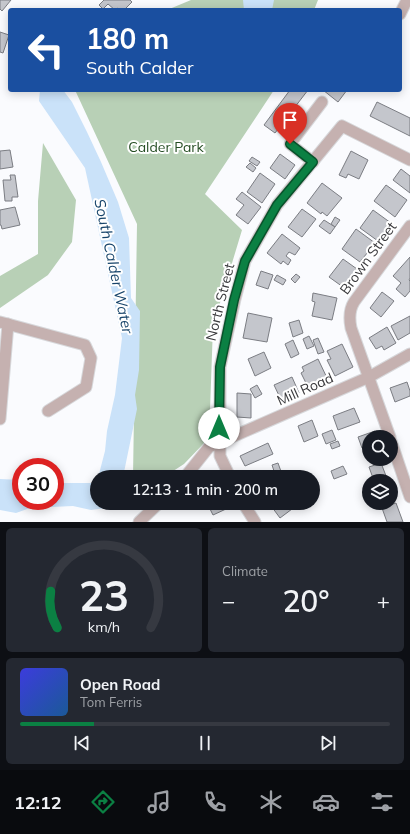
<!DOCTYPE html>
<meta charset="utf-8">
<style>
:root{--surface:#171b24;--page:#242831;--text:#f1f3f6;--muted:#9ea1a6;--line:#363941;--accent:#0b8043}
body{margin:0;font-family:Mulish,sans-serif;background:var(--page);color:var(--text);height:100vh;display:flex;flex-direction:column;font-size:15px;white-space:nowrap}
*{box-sizing:border-box;margin:0}
p{font-size:13px;color:var(--muted)}
.icon{flex:none;width:22px;height:22px;fill:none;stroke:currentColor;stroke-width:2;stroke-linecap:round;stroke-linejoin:round}
.map{position:relative;height:522px;overflow:hidden}
.details{display:flex;flex-direction:column;gap:6px;padding:6px;background:#0d0f14;flex:1}
.details>*{flex:none}
.banner{position:absolute;left:8px;top:8px;width:394px;height:84px;border-radius:4px;box-shadow:0 2px 10px #0003;background:#1a4fa0;color:#fff;overflow:hidden}
.buttons{position:absolute;left:362px;top:430px;display:grid;gap:8px}
.buttons a{display:grid;place-items:center;width:36px;height:36px;border-radius:50%;background:var(--surface);box-shadow:0 2px 10px #0003;font-size:20px}
.speed{position:absolute;left:12px;top:458px;display:flex;gap:8px;font-size:20px;font-weight:700;text-align:center}
.speed>*{display:grid;place-content:center;width:52px;height:52px;border-radius:50%;background:var(--surface);box-shadow:0 2px 10px #0003;line-height:1}
.speed .limit{border:6px solid #d22;background:#fff;color:#111}
.pin{position:absolute;display:grid;place-items:center;width:34px;height:34px;color:#fff;margin:-41px -17px;border-radius:50% 50% 50% 0;rotate:-45deg;box-shadow:0 0 4px #0007}
.pin .icon{rotate:45deg}
.me{position:absolute;width:44px;margin:-22px;rotate:0deg;stroke-linejoin:round;filter:drop-shadow(0 0 3px #0008)}
.turn{display:flex;align-items:center;gap:14px;height:84px;padding:0 12px;font-size:18px}
.turn .icon{width:52px;height:52px;stroke-width:2.5}
.turn b{display:block;font-size:28px;line-height:34px}
.big{font-size:30px;font-weight:600;line-height:1.1}
.details .tile{flex:1;display:flex;flex-direction:column;justify-content:center;gap:6px;min-width:0;padding:0 14px;border-radius:6px;background:var(--page)}
.details .dial{align-items:center;gap:0}
.dial svg{height:104px;overflow:visible;fill:none;stroke:var(--line);stroke-width:7;stroke-linecap:round;text-anchor:middle}
.dial text{fill:var(--text);stroke:none}
.song{display:flex;align-items:center;gap:12px}
.cover{width:48px;height:48px;border-radius:6px;background:linear-gradient(135deg,hsl(240 70% 55%),hsl(210 70% 35%))}
.played{height:4px;border-radius:2px;background:linear-gradient(90deg,var(--accent) 20%,var(--line) 20%)}
.keys{display:flex;justify-content:space-around;direction:ltr}
.heat{display:flex;justify-content:space-between;align-items:center;font-size:22px;direction:ltr}
.details .tiles{flex:1;display:grid;gap:6px;grid-template-columns:1fr 1fr}
.tile:last-child{grid-column:span 2}
.trip{position:absolute;left:90px;top:470px;width:230px;height:40px;border-radius:20px;background:var(--surface);box-shadow:0 2px 10px #0003;font-weight:600;line-height:40px;text-align:center}
.menu{display:flex;height:64px;justify-content:space-around;align-items:center;background:#090b0e;color:var(--muted)}
.menu .icon{width:28px;height:28px}
.menu .selected{color:var(--accent)}
.menu b{font-size:18px;color:var(--text)}
.map>svg:first-child{display:block}
.green{fill:#b8d0b6}
.water{fill:#cae2f9}
.building{fill:#c4c6cc;stroke:#7b7d83}
.lines{fill:none;stroke-linecap:round;stroke-linejoin:round}
.minor-casing{stroke:#d7d8db;stroke-width:13}
.minor{stroke:#c5b1b0;stroke-width:11}
.route-casing{stroke:#07532c;stroke-width:10}
.route{stroke:#0b8043;stroke-width:7}
.labels{text-anchor:middle;dominant-baseline:central;stroke-width:4;stroke-linejoin:round;paint-order:stroke}
.park-label{font-size:14px;fill:#254d23;stroke:#fff}
.street-label{font-size:14px;fill:#3a3a3d;stroke:#fff}
.water-label{font-size:15px;font-style:italic;fill:#17446a;stroke:#fff}
</style>
<div class="map">
<svg width="410" height="522" viewBox="0 0 410 522">
<rect width="100%" height="100%" fill="#fafbfe"/>
<g class="green">
<polygon points="191,0 318,0 314,10 167,10"/>
<polygon points="75,90 274,90 205,194 242,230 213,326 209,438 184,464 164,477 133,477 137,224"/>
<polygon points="43,143 76,200 72,242 48,275 0,308 0,276 38,254 38,201"/>
</g>
<g class="water">
<polygon points="243,0 274,0 272,10 244,10"/>
<polygon points="40,90 63,90 72,102 87,132 101,162 118,202 129,238 131,298 140,311 139,370 135,395 137,409 123,477 97,477 97,503 111,503 106,508 91,510 73,506 30,508 16,513 0,510 0,479 21,480 21,501 55,501 55,483 93,483 99,474 105,451 107,431 115,395 122,338 85,168 39,101"/>
</g>
<g class="building">
<polygon points="0,0 11,0 2,11 0,9"/>
<polygon points="104,0 130,0 132,2 124,10 120,10 118,8 115,10 108,4 103,9 99,5"/>
<polygon points="0,32 9,35 3,53 0,52"/>
<polygon points="290,90 308,90 275,133 264,125"/>
<polygon points="323,90 347,90 338,102"/>
<polygon points="377,102 410,118 410,136 370,116"/>
<polygon points="10,150 13,167 0,169 0,151"/>
<polygon points="351,151 368,160 359,179 348,174 346,178 339,175"/>
<polygon points="280,154 295,165 285,179 270,168"/>
<polygon points="252,157 260,162 257,166 249,161"/>
<polygon points="250,163 256,168 253,172 246,167"/>
<polygon points="401,169 410,176 410,193 393,180"/>
<polygon points="260,173 275,184 262,203 247,192"/>
<polygon points="10,175 15,175 18,197 12,197 12,201 5,201 3,180 11,180"/>
<polygon points="322,183 342,198 327,216 322,212 321,214 307,203"/>
<polygon points="386,185 407,200 395,217 374,201"/>
<polygon points="242,192 261,207 248,224 236,215 244,205 236,199"/>
<polygon points="15,207 20,225 2,229 1,225 0,225 0,210"/>
<polygon points="302,209 316,219 302,237 288,227"/>
<polygon points="373,210 391,223 378,241 360,228"/>
<polygon points="335,217 340,220 335,227 331,224"/>
<polygon points="324,220 335,227 330,234 319,226"/>
<polygon points="356,229 375,243 360,262 342,249"/>
<polygon points="282,234 300,248 295,255 289,252 286,256 291,260 288,265 283,261 281,264 267,253"/>
<polygon points="410,257 410,278 409,280 410,281 410,291 405,297 396,289 401,283 393,276"/>
<polygon points="343,259 357,269 343,287 329,277"/>
<polygon points="261,271 273,275 268,289 256,285"/>
<polygon points="296,274 300,277 295,283 291,279"/>
<polygon points="277,275 286,280 283,285 274,280"/>
<polygon points="382,292 394,301 381,317 370,308"/>
<polygon points="313,293 337,298 332,320 312,316 315,302 312,301"/>
<polygon points="248,313 272,318 267,342 243,338"/>
<polygon points="410,316 410,333 398,340 391,326"/>
<polygon points="299,320 303,333 293,337 289,323"/>
<polygon points="387,327 396,343 384,350 382,346 376,349 369,338"/>
<polygon points="309,336 314,346 307,349 303,339"/>
<polygon points="318,338 324,352 318,354 313,340"/>
<polygon points="293,340 299,354 291,358 285,344"/>
<polygon points="342,344 353,367 335,376 327,360 331,359 327,351"/>
<polygon points="264,352 271,368 255,376 248,359"/>
<polygon points="318,359 328,380 309,389 301,373 304,371 302,367"/>
<polygon points="292,377 299,393 282,402 274,385"/>
<polygon points="407,382 410,391 410,396 395,402 390,388"/>
<polygon points="257,385 262,394 255,398 250,389"/>
<polygon points="237,393 251,394 251,418 237,417"/>
<polygon points="354,408 360,422 338,430 333,416"/>
<polygon points="312,420 318,436 304,442 298,426"/>
<polygon points="332,430 336,440 326,444 322,434"/>
<polygon points="375,431 377,437 369,437 369,447 362,448 358,437"/>
<polygon points="338,441 340,446 332,449 330,444"/>
<polygon points="268,443 273,454 245,466 240,456"/>
<polygon points="278,463 283,477 276,477 272,465"/>
<polygon points="381,463 388,481 374,481 369,467"/>
<polygon points="343,466 347,474 334,479 331,471"/>
<polygon points="207,503 223,503 226,509 213,515"/>
<polygon points="269,503 287,503 292,509 280,518"/>
<polygon points="396,503 403,522 387,522 382,508"/>
</g>
<g class="lines">
<g class="minor-casing">
<g id="minor">
<polyline points="400,14 407,0"/>
<polyline points="313,162 290,144 322,102"/>
<polyline points="0,322 85,345 91,358 86,387 48,411"/>
<polyline points="0,419 8,324"/>
<path d="M 390,437 L 351,328 C 349,318 349,310 354,302 L 410,226"/>
<polyline points="391,441 410,497"/>
<polyline points="185,477 209,447 369,377 410,354"/>
<polyline points="230,477 220,456 220,367 235,299 245,261 277,205 342,126 410,160"/>
<polyline points="243,503 255,522"/>
<polyline points="139,522 159,503"/>
</g>
</g>
<use href="#minor" class="minor"/>
</g>
<g class="lines">
<g class="route-casing">
<polyline id="route" points="219,428 220,367 234,300 245,261 277,205 313,162 290,144"/>
</g>
<use href="#route" class="route"/>
</g>
<g class="labels">
<g class="park-label">
<text x="166" y="147">Calder Park</text>
</g>
<g class="street-label">
<text transform="translate(368 258) rotate(-54)">Brown Street</text>
<text transform="translate(220 302) rotate(-76)">North Street</text>
<text transform="translate(305 389) rotate(-24)">Mill Road</text>
</g>
<g class="water-label">
<text transform="translate(114 266) rotate(78)">South Calder Water</text>
</g>
</g>
</svg>
<div class="buttons">
<a><svg class="icon" aria-label="search" viewBox="0 0 24 24"><circle cx="10" cy="10" r="6"/><path d="M15 15l6 6"/></svg></a>
<a><svg class="icon" aria-label="layers" viewBox="0 0 24 24"><path d="M12 4l9 5-9 5-9-5zM3 14l9 5 9-5"/></svg></a>
</div>
<div class="speed"><div class="limit">30</div></div>
<div class="pin" style="left:290px;top:144px;background:#d93025"><svg class="icon" aria-label="arrive" viewBox="0 0 24 24"><path d="M6 21V4h12l-3 4 3 4H6"/></svg></div>
<svg class="me" style="left:219px;top:428px" viewBox="-20 -20 40 40"><circle r="19" fill="#fff"/><path d="M0-13L10 11 0 6-10 11z" fill="#0b8043"/></svg>
<div class="trip">12:13 · 1 min · 200 m</div>
<div class="banner">
<div class="turn"><svg class="icon" aria-label="left" viewBox="0 0 24 24"><path d="M17 20v-9H6M10 6l-5 5 5 5"/></svg><div><b>180 m</b>South Calder</div></div>
</div>
</div>
<section class="details">
<div class="tiles">
<div class="tile dial"><svg viewBox="0 0 100 80">
<path d="M14 69A42 42 0 1 1 86 69"/>
<path d="M14 69A42 42 0 0 1 9 41" stroke="#0b8043"/>
<text x="50" y="56" font-size="32" font-weight="700">23</text>
<text x="50" y="72" font-size="11">km/h</text>
</svg></div>
<div class="tile"><p>Climate</p>
<div class="heat"><a>−</a><b class="big">20°</b><a>+</a></div>
</div>
<div class="tile">
<div class="song"><i class="cover"></i><div><b>Open Road</b><p>Tom Ferris</p></div></div>
<div class="played"></div>
<div class="keys"><svg class="icon" aria-label="previous" viewBox="0 0 24 24"><path d="M18 5L8 12l10 7zM5 5v14"/></svg><svg class="icon" aria-label="pause" viewBox="0 0 24 24"><path d="M8 5v14M16 5v14"/></svg><svg class="icon" aria-label="next" viewBox="0 0 24 24"><path d="M6 5l10 7-10 7zM19 5v14"/></svg></div>
</div>
</div>
</section>
<nav class="menu">
<b>12:12</b>
<svg class="icon selected" aria-label="directions" viewBox="0 0 24 24"><path d="M12 3l9 9-9 9-9-9zM9 14v-3h6M13 9l2 2-2 2"/></svg>
<svg class="icon" aria-label="music" viewBox="0 0 24 24"><path d="M9 18V5l10-2v13"/><circle cx="6" cy="18" r="3"/><circle cx="16" cy="16" r="3"/></svg>
<svg class="icon" aria-label="phone" viewBox="0 0 24 24"><path d="M5 4h4l2 5-3 2q2 4 5 5l2-3 5 2v4C11 20 4 13 5 4z"/></svg>
<svg class="icon" aria-label="climate" viewBox="0 0 24 24"><path d="M12 3v18M4 7l16 10M4 17L20 7"/></svg>
<svg class="icon" aria-label="car" viewBox="0 0 24 24"><path d="M5 17H2v-5l4-1 3-4h7l3 4 3 1v5h-3M9 17h6M6 11h13"/><circle cx="7" cy="17" r="2"/><circle cx="17" cy="17" r="2"/></svg>
<svg class="icon" aria-label="filters" viewBox="0 0 24 24"><path d="M4 7h16M4 17h16"/><circle cx="9" cy="7" r="2"/><circle cx="15" cy="17" r="2"/></svg>
</nav>
